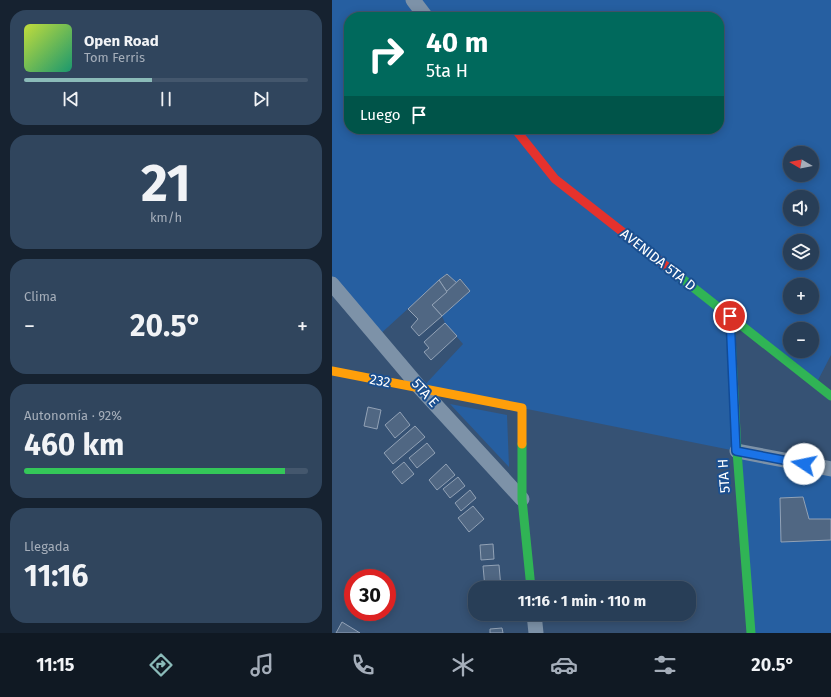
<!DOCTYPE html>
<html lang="es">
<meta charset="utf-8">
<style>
:root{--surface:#283e57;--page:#30455d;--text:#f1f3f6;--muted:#a5aeba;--line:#44576d;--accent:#8bbbb9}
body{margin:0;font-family:"Fira Sans",sans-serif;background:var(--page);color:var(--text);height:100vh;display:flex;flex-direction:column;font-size:15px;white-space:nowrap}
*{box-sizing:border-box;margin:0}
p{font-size:13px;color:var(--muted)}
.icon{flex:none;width:22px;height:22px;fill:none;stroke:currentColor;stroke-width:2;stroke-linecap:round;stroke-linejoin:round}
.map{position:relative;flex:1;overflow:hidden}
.sheet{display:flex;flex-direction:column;gap:10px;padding:10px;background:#162230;width:332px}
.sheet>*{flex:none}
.top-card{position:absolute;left:12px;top:12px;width:380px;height:122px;border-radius:16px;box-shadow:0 2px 10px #0003,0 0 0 1px var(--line);background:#00695c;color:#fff;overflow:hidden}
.needle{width:26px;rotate:280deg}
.controls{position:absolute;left:451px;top:146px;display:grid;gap:8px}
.controls a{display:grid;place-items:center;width:36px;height:36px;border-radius:50%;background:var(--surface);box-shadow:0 2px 10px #0003,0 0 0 1px var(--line);font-size:20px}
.speed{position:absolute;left:12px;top:569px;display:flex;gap:8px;font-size:20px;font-weight:700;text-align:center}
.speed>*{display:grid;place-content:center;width:52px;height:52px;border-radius:50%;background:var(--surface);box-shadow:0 2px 10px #0003,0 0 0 1px var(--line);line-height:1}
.speed .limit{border:6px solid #d22;background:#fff;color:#111}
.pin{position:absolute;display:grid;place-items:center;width:34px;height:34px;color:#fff;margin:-17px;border:2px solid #fff;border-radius:50%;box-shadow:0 1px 4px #0007}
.me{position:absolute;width:44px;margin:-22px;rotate:281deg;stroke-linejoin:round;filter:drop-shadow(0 0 3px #0008)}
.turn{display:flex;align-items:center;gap:14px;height:84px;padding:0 16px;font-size:18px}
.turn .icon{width:52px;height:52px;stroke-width:2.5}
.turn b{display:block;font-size:28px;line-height:34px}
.then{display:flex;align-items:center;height:38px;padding:0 16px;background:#0003;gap:8px;font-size:15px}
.big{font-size:30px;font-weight:700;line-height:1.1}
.sheet .card{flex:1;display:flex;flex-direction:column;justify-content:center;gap:6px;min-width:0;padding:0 14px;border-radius:16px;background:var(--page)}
.sheet .dial{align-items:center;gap:0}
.dial b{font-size:52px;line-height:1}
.song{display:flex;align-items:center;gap:12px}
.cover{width:48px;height:48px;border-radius:6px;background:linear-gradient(135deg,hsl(70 70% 55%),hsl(160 70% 35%))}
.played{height:4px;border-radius:2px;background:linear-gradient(90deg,var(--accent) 45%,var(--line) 45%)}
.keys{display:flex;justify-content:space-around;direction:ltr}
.heat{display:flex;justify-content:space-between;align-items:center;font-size:22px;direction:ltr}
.charge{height:6px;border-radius:3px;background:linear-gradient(90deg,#34c759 92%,var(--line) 0)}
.trip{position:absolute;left:136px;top:581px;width:228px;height:40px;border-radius:16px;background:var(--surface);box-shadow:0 2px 10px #0003,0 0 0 1px var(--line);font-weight:700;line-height:40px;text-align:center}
.menu{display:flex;height:64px;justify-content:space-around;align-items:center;background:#101923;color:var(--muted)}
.menu .icon{width:28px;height:28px}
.menu .active{color:var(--accent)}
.menu b{font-size:18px;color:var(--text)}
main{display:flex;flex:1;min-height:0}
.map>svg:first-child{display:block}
.green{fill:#265fa1;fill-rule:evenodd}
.building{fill:#506783;stroke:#92a2b6}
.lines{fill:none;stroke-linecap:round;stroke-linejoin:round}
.street{stroke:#7d92a8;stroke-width:15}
.fast{stroke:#30b455;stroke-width:9}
.slow{stroke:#ff9f0a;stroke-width:9}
.jam{stroke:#e5322d;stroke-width:9}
.route-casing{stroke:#114b97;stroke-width:10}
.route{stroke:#1a73e8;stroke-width:7}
.labels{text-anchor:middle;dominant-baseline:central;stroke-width:4;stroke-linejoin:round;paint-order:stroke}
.street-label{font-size:14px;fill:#fff;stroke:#1b4f8f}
</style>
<main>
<section class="sheet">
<div class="card">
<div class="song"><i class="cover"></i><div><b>Open Road</b><p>Tom Ferris</p></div></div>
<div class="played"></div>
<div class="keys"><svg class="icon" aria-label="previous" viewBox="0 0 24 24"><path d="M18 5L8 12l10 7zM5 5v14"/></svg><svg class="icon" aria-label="pause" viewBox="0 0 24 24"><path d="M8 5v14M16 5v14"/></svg><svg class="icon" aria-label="next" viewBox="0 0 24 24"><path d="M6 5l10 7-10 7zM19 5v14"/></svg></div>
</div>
<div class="card dial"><b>21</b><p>km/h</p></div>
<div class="card"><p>Clima</p>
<div class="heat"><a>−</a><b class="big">20.5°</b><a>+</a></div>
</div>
<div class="card"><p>Autonomía · 92%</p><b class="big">460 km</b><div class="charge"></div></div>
<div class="card"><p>Llegada</p><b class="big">11:16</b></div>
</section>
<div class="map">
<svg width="499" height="633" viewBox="0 0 499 633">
<rect width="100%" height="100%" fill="#365274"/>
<g class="green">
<path d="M 0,0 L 499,0 L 499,355 L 484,384 L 398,317 L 405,451 L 499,469 L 499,633 L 419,633 L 404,451 L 190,408 L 89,389 L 131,344 L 113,323 L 110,316 L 138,291 L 129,279 L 125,283 L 114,274 L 45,337 L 0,284 ZM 17,17 L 387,17 L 387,129 L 17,129 ZM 458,153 L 480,153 L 480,175 L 458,175 ZM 458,197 L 480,197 L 480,219 L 458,219 ZM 458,241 L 480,241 L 480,263 L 458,263 ZM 458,285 L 480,285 L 480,307 L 458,307 ZM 458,329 L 480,329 L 480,351 L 458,351 Z"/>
<polygon points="118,404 175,415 177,467"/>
</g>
<g class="building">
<polygon points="115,274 125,283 115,292 107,280"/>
<polygon points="128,279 138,291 110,316 100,305"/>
<polygon points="107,280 115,292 100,305 110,316 87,336 79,327 86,319 76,309"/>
<polygon points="113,323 125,336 99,360 92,352 97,348 92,342"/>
<polygon points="36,407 49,410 45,429 32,426"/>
<polygon points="68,412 78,425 63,438 53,425"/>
<polygon points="83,426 93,437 61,464 52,453"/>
<polygon points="95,443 103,453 85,468 77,458"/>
<polygon points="72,462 82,474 70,484 60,472"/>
<polygon points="114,464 123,475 105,490 97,480"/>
<polygon points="126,477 133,486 118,498 111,489"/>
<polygon points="138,490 144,498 129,511 123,503"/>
<polygon points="471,497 477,519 499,519 499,540 449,542 448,498"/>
<polygon points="141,506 152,519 137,532 126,518"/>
<polygon points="161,544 162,559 149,560 148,545"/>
<polygon points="167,565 169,588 153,588 151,566"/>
<polygon points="155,614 171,614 171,620 156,621"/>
<polygon points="10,622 28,633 4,633"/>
<polygon points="170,628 171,633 158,633 158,629"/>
</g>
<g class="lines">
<g class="street">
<polyline points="81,0 94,17"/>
<polyline points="0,284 89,389 190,499"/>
<polyline points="405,451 499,469"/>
<polyline points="202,614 204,633"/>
</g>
<g class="fast">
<polyline points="334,266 499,396"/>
<polyline points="398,316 405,451 419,633"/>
<polyline points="190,444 190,499 199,588"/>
</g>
<polyline class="slow" points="0,371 190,408 190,444"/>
<polyline class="jam" points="183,129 223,179 334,266"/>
</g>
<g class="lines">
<g class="route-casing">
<polyline id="route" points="398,316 404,451 472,464"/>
</g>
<use href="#route" class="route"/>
</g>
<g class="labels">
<g class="street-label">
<text transform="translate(326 260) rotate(38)">AVENIDA 5TA D</text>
<text transform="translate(48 381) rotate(11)">232</text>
<text transform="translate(93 393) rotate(48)">5TA E</text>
<text transform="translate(392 476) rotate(-94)">5TA H</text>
</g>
</g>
</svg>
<div class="controls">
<a><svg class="needle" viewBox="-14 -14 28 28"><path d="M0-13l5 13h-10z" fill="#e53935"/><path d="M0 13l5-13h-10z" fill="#a5aeba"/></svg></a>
<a><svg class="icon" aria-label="sound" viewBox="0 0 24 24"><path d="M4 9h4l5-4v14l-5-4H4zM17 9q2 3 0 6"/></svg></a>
<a><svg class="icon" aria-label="layers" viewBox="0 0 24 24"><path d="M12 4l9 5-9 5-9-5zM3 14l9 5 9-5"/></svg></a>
<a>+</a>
<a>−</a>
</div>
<div class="speed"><div class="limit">30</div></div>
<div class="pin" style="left:398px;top:316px;background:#d93025"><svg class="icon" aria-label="arrive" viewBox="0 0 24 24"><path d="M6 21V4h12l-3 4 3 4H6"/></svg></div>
<svg class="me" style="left:472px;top:464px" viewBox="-20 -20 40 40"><circle r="19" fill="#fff"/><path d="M0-13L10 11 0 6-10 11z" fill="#1a73e8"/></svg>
<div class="trip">11:16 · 1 min · 110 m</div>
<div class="top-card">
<div class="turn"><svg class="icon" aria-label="right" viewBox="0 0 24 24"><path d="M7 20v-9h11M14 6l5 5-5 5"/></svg><div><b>40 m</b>5ta H</div></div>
<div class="then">Luego<svg class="icon" aria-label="arrive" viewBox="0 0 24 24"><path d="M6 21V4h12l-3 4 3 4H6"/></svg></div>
</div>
</div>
</main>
<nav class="menu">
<b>11:15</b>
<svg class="icon active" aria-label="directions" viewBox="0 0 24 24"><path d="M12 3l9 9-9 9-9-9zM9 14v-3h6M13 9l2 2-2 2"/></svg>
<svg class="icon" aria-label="music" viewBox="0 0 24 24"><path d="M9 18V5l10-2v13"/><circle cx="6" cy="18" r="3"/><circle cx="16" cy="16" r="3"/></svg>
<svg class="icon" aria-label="phone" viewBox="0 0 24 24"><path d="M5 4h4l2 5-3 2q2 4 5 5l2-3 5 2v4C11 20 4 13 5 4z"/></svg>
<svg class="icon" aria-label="climate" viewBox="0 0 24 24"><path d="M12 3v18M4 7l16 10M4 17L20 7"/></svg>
<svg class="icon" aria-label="car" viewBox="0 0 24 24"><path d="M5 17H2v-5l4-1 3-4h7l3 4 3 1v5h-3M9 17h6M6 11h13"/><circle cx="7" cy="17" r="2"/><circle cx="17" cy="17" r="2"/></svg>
<svg class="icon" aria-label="filters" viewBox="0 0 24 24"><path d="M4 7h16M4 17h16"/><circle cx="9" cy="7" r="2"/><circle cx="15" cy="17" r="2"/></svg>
<b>20.5°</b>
</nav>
